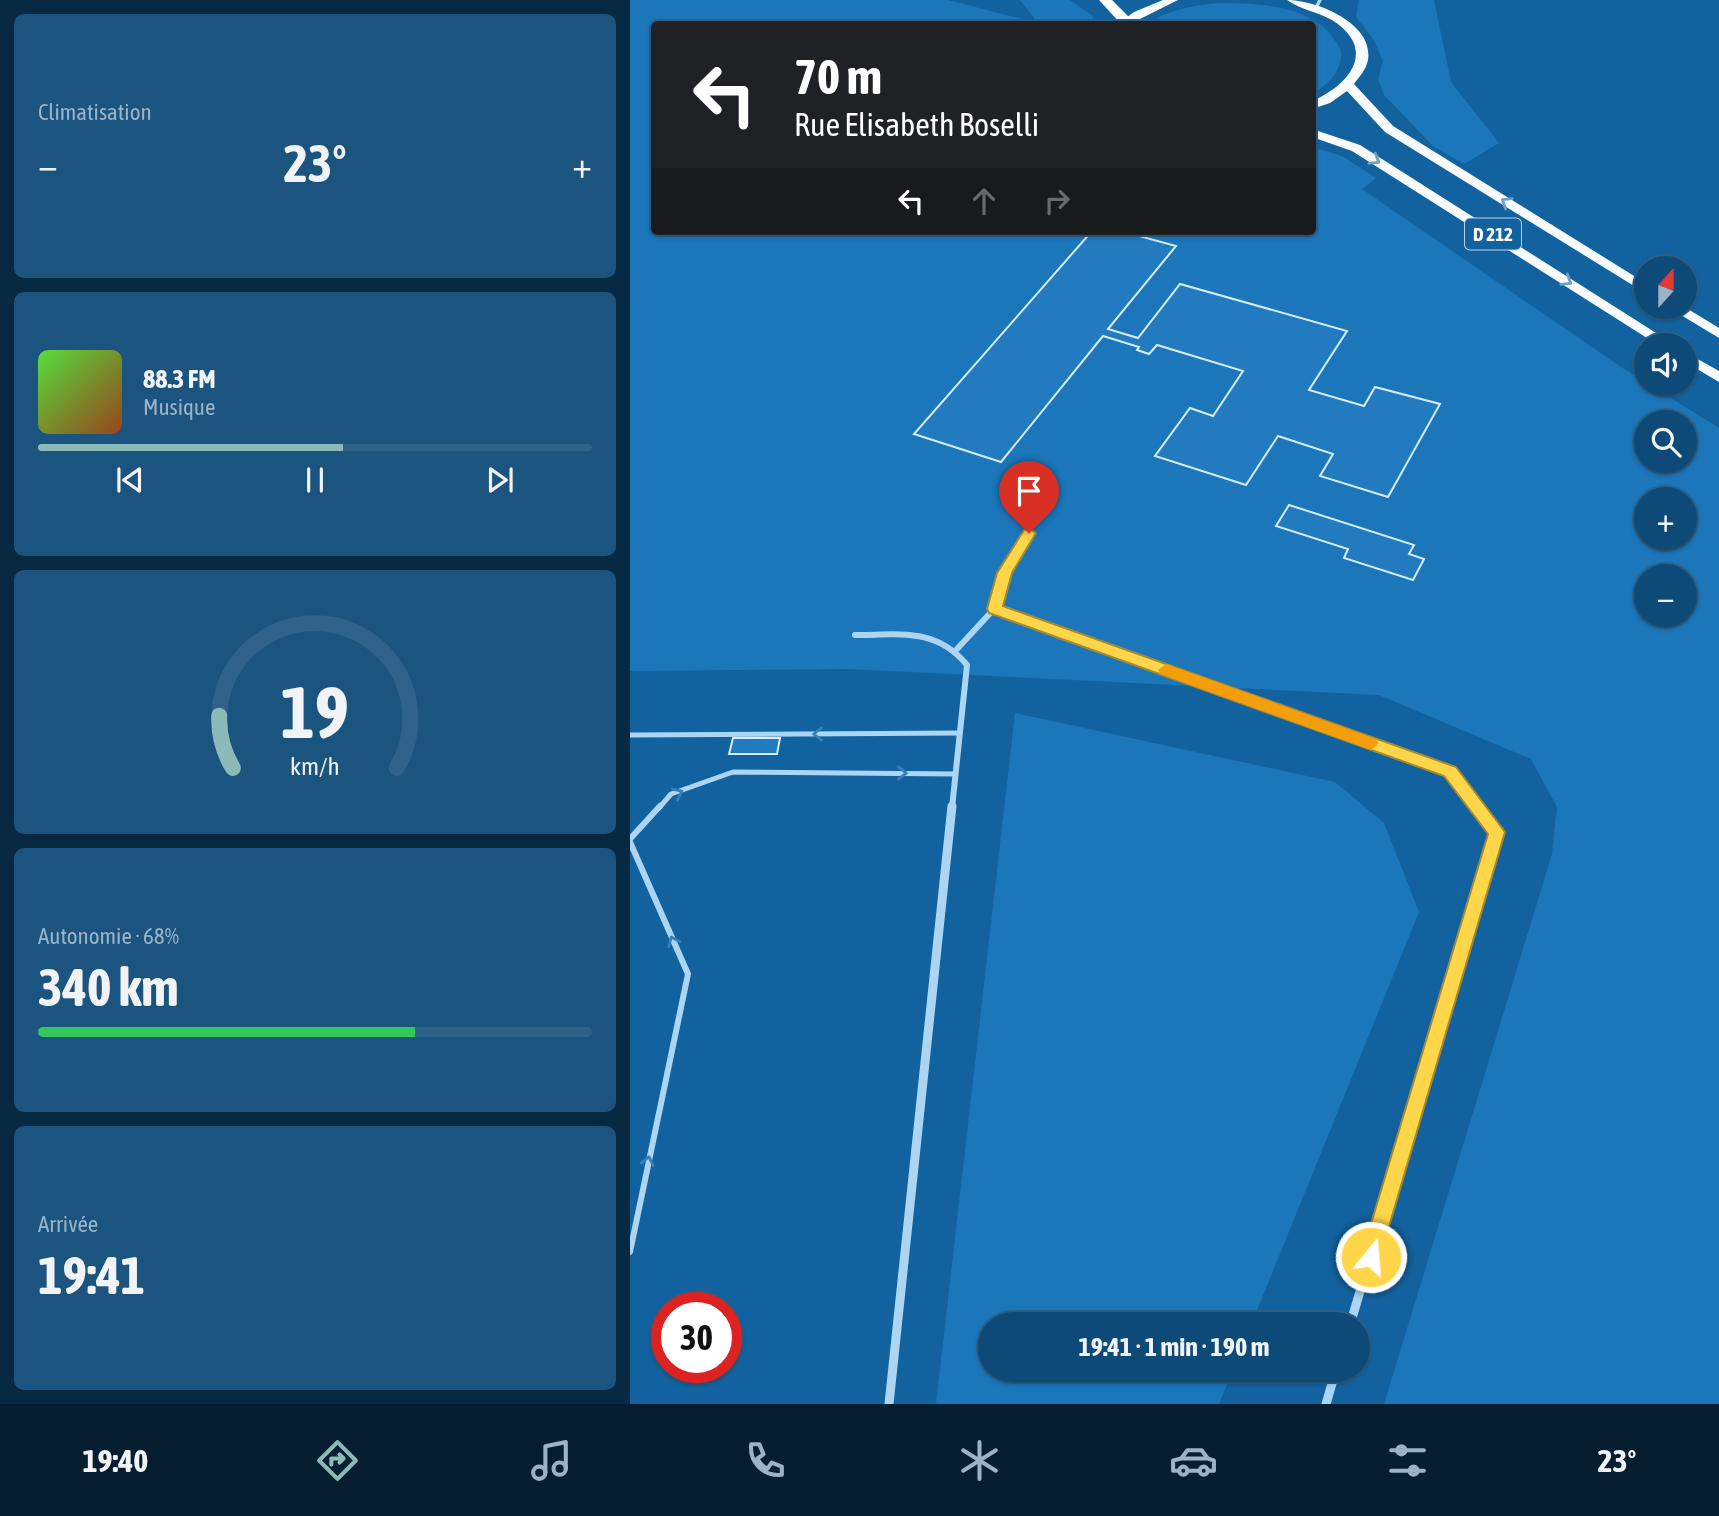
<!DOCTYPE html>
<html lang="fr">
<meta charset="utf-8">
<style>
:root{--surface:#0e4a78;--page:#1c5480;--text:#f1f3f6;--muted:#9bb3c6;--line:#2e628a;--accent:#8bbbb9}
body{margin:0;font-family:"Asap Condensed",sans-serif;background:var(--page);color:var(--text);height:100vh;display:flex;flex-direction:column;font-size:26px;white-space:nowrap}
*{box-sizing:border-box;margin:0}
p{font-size:23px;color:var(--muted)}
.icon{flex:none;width:38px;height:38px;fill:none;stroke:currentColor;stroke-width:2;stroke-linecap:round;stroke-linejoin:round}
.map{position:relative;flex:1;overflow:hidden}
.sheet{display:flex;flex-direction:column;gap:14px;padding:14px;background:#082942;width:630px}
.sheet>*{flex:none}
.banner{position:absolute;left:21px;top:21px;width:665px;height:214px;border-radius:7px;box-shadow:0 2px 5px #0004,0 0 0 2px var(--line);background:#202124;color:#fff;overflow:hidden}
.needle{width:46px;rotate:21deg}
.tools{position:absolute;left:1004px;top:256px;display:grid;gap:14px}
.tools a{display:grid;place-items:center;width:63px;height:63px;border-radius:50%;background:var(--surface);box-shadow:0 2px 5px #0004,0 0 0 2px var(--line);font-size:35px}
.speed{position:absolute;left:21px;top:1292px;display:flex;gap:14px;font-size:35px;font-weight:700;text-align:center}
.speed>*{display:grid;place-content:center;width:91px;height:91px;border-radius:50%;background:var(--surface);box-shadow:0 2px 5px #0004,0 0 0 2px var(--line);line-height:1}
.speed .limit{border:10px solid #d22;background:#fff;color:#111}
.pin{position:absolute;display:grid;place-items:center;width:60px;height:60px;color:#fff;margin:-72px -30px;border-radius:50% 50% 50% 0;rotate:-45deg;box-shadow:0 0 7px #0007}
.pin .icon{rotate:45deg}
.me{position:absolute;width:77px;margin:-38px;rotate:17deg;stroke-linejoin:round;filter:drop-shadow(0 0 5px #0008)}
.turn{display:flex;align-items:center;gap:24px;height:147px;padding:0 28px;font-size:32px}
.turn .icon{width:91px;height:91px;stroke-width:2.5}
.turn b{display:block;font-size:49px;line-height:60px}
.lanes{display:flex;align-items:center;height:66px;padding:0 28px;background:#0003;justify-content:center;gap:35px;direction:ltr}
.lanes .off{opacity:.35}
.big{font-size:52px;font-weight:700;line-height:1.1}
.sheet .tile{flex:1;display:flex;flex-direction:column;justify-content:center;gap:10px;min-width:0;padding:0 24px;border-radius:10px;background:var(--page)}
.sheet .dial{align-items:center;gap:0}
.dial svg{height:182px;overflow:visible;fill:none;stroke:var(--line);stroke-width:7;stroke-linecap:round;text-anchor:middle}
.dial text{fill:var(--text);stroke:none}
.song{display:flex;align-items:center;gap:21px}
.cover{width:84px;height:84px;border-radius:10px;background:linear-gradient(135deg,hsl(110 70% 55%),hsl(20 70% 35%))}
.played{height:7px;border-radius:4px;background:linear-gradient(90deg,var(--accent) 55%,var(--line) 55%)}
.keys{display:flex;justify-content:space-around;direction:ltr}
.heat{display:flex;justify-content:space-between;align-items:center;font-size:38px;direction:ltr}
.charge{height:10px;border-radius:5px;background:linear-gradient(90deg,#34c759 68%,var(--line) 0)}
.trip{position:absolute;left:348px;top:1312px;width:392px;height:70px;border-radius:35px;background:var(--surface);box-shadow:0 2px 5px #0004,0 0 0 2px var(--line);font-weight:700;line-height:70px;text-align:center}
.tabs{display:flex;height:112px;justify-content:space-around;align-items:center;background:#061e30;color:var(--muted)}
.tabs .icon{width:49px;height:49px}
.tabs .current{color:var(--accent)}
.tabs b{font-size:32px;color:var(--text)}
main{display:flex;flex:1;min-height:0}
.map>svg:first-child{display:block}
.green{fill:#1b76ba;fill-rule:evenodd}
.building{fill:#227bbf;stroke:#d5ecfe;stroke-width:2}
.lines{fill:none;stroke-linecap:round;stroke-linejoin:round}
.lane-far2{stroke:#acd5f4;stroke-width:3.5}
.lane-far1{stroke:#acd5f4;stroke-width:5}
.lane{stroke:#acd5f4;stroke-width:6}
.street-far1{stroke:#acd5f4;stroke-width:6}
.street{stroke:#acd5f4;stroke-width:9}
.primary{fill:#f9fcff;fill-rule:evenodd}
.highway{fill:#fff;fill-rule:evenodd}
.oneway{stroke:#6fa0c6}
.oneway2{stroke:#397fb5}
.route{fill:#ffd54a;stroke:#a68a30;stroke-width:2}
.slow{fill:#f59e0b}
.labels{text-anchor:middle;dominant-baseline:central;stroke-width:7;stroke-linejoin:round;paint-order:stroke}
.shield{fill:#1362a0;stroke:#b8d0e2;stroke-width:2}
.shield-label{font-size:19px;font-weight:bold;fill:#fff}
</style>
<main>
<section class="sheet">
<div class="tile"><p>Climatisation</p>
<div class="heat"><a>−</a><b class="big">23°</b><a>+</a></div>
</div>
<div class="tile">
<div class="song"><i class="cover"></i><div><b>88.3 FM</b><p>Musique</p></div></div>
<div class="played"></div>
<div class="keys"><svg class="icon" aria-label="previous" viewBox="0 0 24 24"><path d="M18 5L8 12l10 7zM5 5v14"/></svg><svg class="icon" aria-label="pause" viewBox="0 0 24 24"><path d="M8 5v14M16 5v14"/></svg><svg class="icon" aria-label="next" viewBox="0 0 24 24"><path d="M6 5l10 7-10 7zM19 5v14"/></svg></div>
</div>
<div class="tile dial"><svg viewBox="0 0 100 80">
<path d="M14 69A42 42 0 1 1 86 69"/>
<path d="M14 69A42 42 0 0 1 8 46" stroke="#8bbbb9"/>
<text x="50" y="56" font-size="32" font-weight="700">19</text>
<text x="50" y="72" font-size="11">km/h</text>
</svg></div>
<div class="tile"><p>Autonomie · 68%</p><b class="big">340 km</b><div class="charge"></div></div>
<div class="tile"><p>Arrivée</p><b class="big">19:41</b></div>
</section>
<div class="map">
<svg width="1089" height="1404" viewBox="0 0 1089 1404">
<rect width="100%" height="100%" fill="#1362a0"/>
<g class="green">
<path d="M 0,0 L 318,0 L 408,23 L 390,0 L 440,0 L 463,16 L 462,24 L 24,24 L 24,231 L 682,231 L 683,147 L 712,156 L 746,178 L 732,189 L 991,367 L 1089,428 L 1089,1404 L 754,1404 L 922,854 L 927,807 L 901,759 L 749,695 L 219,669 L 0,671 ZM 1017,422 L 1055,422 L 1055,460 L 1017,460 ZM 1017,499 L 1055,499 L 1055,537 L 1017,537 ZM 1017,576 L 1055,576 L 1055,614 L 1017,614 Z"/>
<polygon points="729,0 804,0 821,82 869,143 834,164 803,146 754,95 748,79 753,61 744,40 726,17"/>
<path d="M 587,3 C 625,3 684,4 706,42 C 709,47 712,50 711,57 C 709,74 698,84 683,93 L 682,24 L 516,24 C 538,10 561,6 587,3 Z"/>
<polygon points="385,713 705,782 754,823 789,912 621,1325 360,1325 360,1370 603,1370 589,1404 306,1404"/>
</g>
<g class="building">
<polygon points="462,231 491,231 546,246 478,329 508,338 550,284 717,331 679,390 734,406 745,387 810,404 758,497 690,476 703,454 648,436 616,485 525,456 560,408 583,416 613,371 527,345 519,354 507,350 509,347 473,336 371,462 284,434"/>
<polygon points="659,505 784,545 779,554 794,559 783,580 714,558 718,549 646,526"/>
<polygon points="103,738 150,738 147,754 99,754"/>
</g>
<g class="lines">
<polyline class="lane-far2" points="686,8 690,0"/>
<g class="lane-far1">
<polyline points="0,735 330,733"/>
<polyline points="29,808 41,794 103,772 325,774"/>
</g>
<g class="lane">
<polyline points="0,839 30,806"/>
<polyline points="0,842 58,974 0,1252"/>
</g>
<g class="street-far1">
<polyline points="399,533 375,573 364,609 820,772 848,808"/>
<path d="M 225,635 C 269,635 306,627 337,665 L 322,808"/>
<polyline points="327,649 364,609"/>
</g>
<g class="street">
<polyline points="720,1325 867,832 847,806"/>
<polyline points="259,1404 322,806"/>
<polyline points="696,1404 706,1370"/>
</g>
<g class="primary">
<polygon points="533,0 548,0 500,24 488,24 504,12"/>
<path d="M 657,0 C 686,0 744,23 738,60 C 736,70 729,77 724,84 L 763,126 L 1017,284 L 1017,294 L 755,132 L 717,91 L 700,103 L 682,109 L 682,101 C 720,85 748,49 702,20 C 688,12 669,9 657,0 Z"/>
<polygon points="682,129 730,145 1045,345 1028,345 722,151 682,137"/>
<polygon points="1036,306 1053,306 1089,328 1089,338"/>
<polygon points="1055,352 1089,371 1089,382 1055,362"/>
</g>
<polygon class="highway" points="469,0 482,0 501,19 501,24 491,24"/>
</g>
<defs><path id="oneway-chevron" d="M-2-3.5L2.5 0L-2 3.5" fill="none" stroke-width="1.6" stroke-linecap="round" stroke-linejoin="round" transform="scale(1.75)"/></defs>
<g class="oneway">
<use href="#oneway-chevron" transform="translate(745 160) rotate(32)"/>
<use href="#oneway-chevron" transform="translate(876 202) rotate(-148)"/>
<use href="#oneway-chevron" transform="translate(937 281) rotate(32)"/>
</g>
<g class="oneway2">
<use href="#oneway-chevron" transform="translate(188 734) rotate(180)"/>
<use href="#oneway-chevron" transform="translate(272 773) rotate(1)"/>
<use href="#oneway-chevron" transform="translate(48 793) rotate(-26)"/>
<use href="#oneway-chevron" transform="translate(43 941) rotate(-114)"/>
<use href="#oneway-chevron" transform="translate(18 1161) rotate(-78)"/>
</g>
<polygon class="route" points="399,528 406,533 382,573 373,606 826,767 875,832 748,1264 741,1267 734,1264 731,1257 858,834 814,776 359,613 357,609 367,573 394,530"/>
<polygon class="slow" points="536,664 746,739 749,743 741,750 530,674 528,670"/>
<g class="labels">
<rect class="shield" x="835" y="218.5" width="56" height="31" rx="5"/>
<g class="shield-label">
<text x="863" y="234">D 212</text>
</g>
</g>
</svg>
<div class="tools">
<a><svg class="needle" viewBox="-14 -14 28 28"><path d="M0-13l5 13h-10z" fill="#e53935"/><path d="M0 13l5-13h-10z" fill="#9bb3c6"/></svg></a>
<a><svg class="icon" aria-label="sound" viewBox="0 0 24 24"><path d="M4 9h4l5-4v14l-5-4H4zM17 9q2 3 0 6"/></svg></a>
<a><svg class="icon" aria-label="search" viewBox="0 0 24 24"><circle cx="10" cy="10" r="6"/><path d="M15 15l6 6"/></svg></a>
<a>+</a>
<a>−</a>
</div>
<div class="speed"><div class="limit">30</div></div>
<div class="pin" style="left:399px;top:533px;background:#d93025"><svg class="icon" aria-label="arrive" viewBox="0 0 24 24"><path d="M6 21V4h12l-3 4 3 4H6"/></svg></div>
<svg class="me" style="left:741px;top:1257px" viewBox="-20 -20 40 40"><circle r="17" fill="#ffd54a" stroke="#fff" stroke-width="3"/><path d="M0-11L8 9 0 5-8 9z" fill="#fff"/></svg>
<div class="trip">19:41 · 1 min · 190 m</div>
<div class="banner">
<div class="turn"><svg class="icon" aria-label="left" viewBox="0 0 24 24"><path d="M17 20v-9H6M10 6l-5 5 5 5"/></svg><div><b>70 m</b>Rue Elisabeth Boselli</div></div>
<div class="lanes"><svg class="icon" aria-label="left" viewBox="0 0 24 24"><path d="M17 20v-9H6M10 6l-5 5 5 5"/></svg><svg class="icon off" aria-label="ahead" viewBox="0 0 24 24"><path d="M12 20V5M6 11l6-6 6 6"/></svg><svg class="icon off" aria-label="right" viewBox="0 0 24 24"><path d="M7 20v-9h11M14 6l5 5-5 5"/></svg></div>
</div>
</div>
</main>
<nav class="tabs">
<b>19:40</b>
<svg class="icon current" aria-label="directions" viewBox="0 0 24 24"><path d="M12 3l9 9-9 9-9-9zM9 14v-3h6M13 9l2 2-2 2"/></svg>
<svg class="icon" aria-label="music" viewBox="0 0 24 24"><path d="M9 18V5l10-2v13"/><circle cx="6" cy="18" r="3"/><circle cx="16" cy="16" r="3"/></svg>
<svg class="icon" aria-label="phone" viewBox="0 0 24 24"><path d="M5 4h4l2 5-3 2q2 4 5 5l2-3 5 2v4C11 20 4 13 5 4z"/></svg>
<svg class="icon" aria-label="climate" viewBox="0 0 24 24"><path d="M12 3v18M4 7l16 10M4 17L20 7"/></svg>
<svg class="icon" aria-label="car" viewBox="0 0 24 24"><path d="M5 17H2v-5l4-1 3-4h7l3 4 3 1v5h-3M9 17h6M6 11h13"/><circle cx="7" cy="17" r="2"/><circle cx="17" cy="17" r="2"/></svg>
<svg class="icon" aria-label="filters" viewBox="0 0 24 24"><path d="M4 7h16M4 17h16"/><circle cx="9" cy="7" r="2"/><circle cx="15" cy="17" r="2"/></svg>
<b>23°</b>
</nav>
